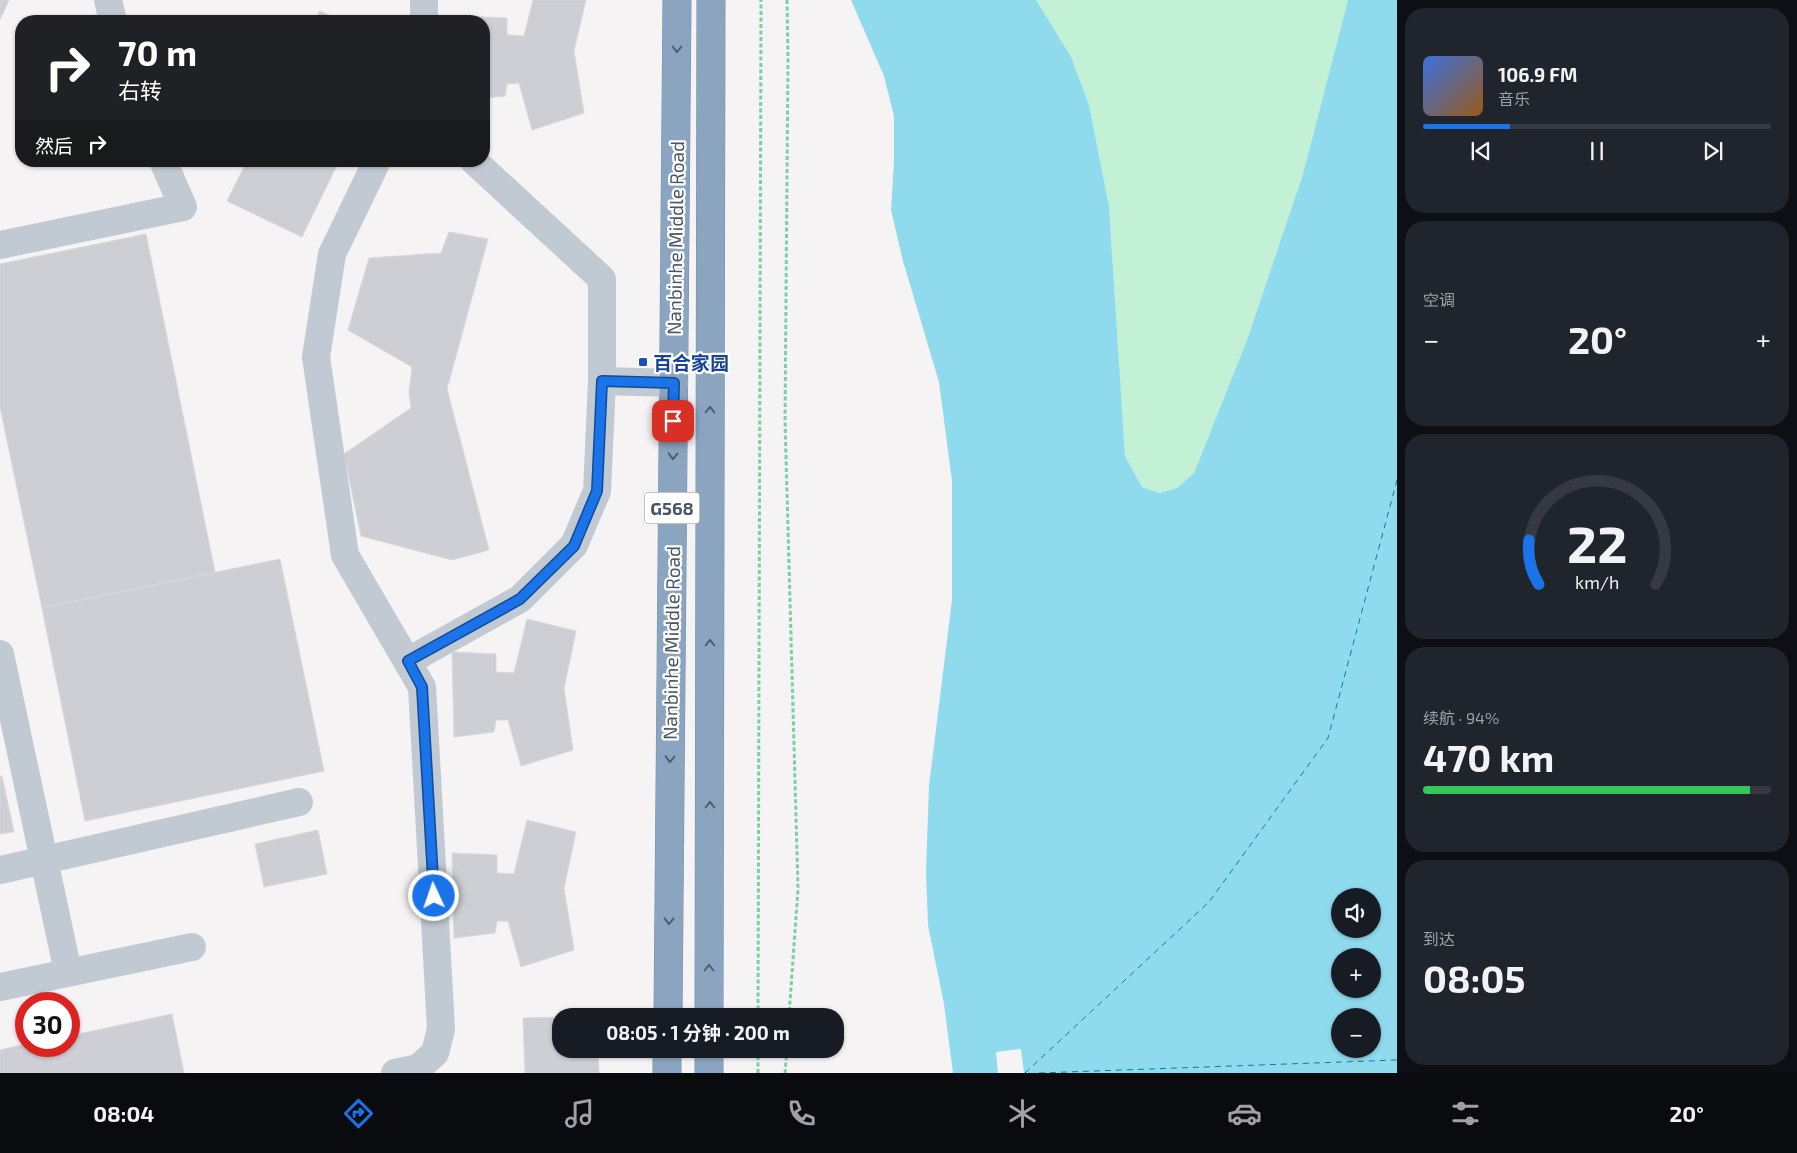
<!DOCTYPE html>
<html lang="zh">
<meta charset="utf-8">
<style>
:root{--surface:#171b24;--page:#20242c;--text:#f1f3f6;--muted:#9ea1a6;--line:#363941;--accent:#1a73e8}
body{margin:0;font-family:"Exo 2","Noto Sans SC",sans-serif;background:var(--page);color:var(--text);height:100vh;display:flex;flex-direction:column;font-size:19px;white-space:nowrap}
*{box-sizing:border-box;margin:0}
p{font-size:16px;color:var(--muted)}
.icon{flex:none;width:28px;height:28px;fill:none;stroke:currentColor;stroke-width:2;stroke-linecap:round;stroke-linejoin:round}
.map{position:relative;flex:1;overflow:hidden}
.sheet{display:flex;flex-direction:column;gap:8px;padding:8px;background:#0d0f14;width:400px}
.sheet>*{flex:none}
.top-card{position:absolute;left:15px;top:15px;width:475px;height:152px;border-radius:20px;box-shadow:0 1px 4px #0004;background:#202124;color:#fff;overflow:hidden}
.buttons{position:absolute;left:1331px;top:888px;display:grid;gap:10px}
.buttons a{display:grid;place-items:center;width:50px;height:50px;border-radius:50%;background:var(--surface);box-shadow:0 1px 4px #0004;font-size:25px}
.speed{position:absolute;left:15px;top:992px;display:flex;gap:10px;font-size:25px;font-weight:700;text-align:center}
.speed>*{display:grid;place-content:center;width:65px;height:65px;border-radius:50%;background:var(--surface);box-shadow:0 1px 4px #0004;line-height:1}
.speed .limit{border:8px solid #d22;background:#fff;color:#111}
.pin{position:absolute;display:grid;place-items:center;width:42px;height:42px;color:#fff;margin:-21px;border-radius:10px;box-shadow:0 2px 8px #0006}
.me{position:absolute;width:55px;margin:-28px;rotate:357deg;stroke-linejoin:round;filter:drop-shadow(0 0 4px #0008)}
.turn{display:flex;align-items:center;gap:18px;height:105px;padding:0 20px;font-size:22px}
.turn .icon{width:65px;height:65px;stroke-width:2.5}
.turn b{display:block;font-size:35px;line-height:42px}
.then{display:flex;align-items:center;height:48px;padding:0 20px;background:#0003;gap:10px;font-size:19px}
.big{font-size:38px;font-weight:700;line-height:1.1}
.sheet .widget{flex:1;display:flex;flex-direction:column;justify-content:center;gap:8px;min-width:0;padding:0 18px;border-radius:20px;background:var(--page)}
.sheet .dial{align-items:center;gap:0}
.dial svg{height:130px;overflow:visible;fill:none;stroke:var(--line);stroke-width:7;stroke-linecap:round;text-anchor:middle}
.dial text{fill:var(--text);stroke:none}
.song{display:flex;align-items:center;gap:15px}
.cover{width:60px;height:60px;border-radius:8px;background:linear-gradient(135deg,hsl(220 70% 55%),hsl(30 70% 35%))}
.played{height:5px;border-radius:2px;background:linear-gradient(90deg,var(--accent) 25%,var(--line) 25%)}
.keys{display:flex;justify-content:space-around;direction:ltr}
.heat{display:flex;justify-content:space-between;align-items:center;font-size:28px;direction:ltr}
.charge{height:8px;border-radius:4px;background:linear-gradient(90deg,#34c759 94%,var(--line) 0)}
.trip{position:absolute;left:552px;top:1008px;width:292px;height:50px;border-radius:20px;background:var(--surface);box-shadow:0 1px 4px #0004;font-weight:700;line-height:50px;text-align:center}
.dock{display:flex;height:80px;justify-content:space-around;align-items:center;background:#090b0e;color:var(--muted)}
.dock .icon{width:35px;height:35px}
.dock .current{color:var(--accent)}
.dock b{font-size:22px;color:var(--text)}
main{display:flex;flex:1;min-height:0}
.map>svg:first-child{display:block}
.green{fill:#c3f1d5}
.water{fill:#90daee;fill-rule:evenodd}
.pier{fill:#f5f3f3}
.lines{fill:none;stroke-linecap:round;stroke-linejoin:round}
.ferry{stroke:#0c7c9b;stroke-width:1;stroke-dasharray:6 5;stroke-linecap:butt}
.building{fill:#cdcfd5;stroke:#d7d9de}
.highway-casing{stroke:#7690ad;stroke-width:29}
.path{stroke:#7ad0a6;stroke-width:3;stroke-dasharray:4 2.5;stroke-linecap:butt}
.minor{stroke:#c1cad2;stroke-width:28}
.highway{stroke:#8ba5c1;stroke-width:28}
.oneway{stroke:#505e6b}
.route-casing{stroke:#114b97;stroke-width:12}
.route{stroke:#1a73e8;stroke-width:9}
.transit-dot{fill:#1a4fb4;stroke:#fff;stroke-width:2}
.labels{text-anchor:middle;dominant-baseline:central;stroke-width:4.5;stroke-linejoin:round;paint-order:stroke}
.shield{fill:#fff;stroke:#808990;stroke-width:1}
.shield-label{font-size:18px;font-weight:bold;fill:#4a5661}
.street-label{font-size:19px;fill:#4a5661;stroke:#fff}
.transit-label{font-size:19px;font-weight:bold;fill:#164399;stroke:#fff;text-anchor:start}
</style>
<main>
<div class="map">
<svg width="1397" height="1073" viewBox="0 0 1397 1073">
<rect width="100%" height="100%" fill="#f5f3f3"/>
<polygon class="green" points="1036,0 1348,0 1303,174 1247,340 1194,473 1177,488 1159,493 1142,487 1125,456 1109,206 1089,105"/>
<path class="water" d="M 851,0 L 1036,0 L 1071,57 L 1089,105 L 1109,206 L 1125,456 L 1142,487 L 1159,493 L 1177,488 L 1194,473 L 1247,340 L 1303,174 L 1348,0 L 1397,0 L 1397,1073 L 953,1073 L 944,1004 L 928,925 L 926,871 L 929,786 L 952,600 L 952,481 L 939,382 L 903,261 L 891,210 L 894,161 L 894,116 L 884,76 ZM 1340,896 L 1372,896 L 1372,929 L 1340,929 ZM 1340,956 L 1372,956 L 1372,989 L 1340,989 ZM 1340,1016 L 1372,1016 L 1372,1049 L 1340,1049 Z"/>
<polygon class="pier" points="1021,1049 1024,1073 998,1073 996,1052"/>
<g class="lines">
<g class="ferry">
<polyline points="1025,1073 1209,902 1328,738 1397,480"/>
<polyline points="1039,1073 1397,1060"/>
</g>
</g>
<g class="building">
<polygon points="0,0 9,0 0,20"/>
<polygon points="533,0 586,0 574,51 584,113 532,130 519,83 507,84 505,96 484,98 484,21 463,21 462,16 507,18 507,35 524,36"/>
<polygon points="320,11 341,21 314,21"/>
<polygon points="247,161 339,161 302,237 227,201"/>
<polygon points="449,232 488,239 447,389 489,550 452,560 361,536 344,454 411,408 409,392 412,367 348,330 369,258 441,253"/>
<polygon points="146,234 215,572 42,608 0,407 0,264"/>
<polygon points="280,559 324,771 85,821 42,608"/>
<polygon points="527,619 576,631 564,688 573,750 521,766 508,720 496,720 494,732 454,737 452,652 496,654 496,672 514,673"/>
<polygon points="0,776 2,776 14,832 0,834"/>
<polygon points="527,820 576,832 564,888 574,950 521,967 508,921 497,921 495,933 454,938 452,853 497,855 497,873 514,874"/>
<polygon points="318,830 327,874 264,887 255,844"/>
<polygon points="172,1014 184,1073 0,1073 0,1050 26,1044 26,1046 69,1046 69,1036"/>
<polygon points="561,1017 561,1049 598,1049 599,1073 525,1073 523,1018"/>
</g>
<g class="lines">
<g class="highway-casing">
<g id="highway">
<polyline points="668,1016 677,0"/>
<polyline points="709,1016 711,0"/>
<polyline points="667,1073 667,1049"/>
<polyline points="709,1073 709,1049"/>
</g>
</g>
<g class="path">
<polyline points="787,0 788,57 785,420 798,889 789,1016"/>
<polyline points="758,1016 761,0"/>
<polyline points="758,1073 758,1049"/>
<polyline points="785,1073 787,1049"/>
</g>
<g class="minor">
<polyline points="108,0 113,21"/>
<polyline points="424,0 424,21"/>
<polyline points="377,161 332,254 316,357 345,555 422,687 441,1029 435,1053 418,1068 395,1073"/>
<polyline points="0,245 183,207 163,161"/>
<polyline points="602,381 674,383"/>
<polyline points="0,654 68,972"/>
<polyline points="408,661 520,599 574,545 597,491 602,381 602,279 474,161"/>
<polyline points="0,870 299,802"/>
<polyline points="0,987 192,947"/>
</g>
<use href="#highway" class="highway"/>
</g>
<defs><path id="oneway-chevron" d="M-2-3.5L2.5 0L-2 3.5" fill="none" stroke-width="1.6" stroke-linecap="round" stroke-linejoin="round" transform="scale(1.25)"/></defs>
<g class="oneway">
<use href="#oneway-chevron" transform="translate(677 49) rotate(90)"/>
<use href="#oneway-chevron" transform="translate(710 410) rotate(-90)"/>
<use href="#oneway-chevron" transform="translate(673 456) rotate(91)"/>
<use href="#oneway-chevron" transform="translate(710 643) rotate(-90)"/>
<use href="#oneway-chevron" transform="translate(670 759) rotate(91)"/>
<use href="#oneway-chevron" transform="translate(710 805) rotate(-90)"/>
<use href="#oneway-chevron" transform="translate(669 921) rotate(91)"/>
<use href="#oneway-chevron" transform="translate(709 968) rotate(-90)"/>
</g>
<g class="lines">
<g class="route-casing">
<polyline id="route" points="434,896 422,687 408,661 520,599 574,546 597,491 602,381 674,383 673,421"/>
</g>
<use href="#route" class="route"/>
</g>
<rect class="transit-dot" x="638" y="357" width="10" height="10" rx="2.5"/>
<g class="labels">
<rect class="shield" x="644.5" y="492.5" width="55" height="31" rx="4"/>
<g class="shield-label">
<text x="672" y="508">G568</text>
</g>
<g class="street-label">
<text transform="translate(675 238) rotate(-89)">Nanbinhe Middle Road</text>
<text transform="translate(671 643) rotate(-89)">Nanbinhe Middle Road</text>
</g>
<g class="transit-label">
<text x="653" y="362">百合家园</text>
</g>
</g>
</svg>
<div class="buttons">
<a><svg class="icon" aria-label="sound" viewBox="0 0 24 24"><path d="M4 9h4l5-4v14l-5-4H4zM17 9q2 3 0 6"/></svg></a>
<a>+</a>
<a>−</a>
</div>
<div class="speed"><div class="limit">30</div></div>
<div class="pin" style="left:673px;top:421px;background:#d93025"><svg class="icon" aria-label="arrive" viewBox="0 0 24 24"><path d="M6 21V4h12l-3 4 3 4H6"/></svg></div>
<svg class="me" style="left:434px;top:896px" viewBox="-20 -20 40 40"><circle r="17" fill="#1a73e8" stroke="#fff" stroke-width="3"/><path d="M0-11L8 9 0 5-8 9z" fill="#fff"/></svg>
<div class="trip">08:05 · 1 分钟 · 200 m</div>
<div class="top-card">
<div class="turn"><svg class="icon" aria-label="right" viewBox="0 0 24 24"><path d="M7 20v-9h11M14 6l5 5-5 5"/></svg><div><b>70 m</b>右转</div></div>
<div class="then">然后<svg class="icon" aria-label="right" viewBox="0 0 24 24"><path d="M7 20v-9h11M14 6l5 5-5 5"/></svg></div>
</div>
</div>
<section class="sheet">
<div class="widget">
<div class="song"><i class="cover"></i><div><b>106.9 FM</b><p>音乐</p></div></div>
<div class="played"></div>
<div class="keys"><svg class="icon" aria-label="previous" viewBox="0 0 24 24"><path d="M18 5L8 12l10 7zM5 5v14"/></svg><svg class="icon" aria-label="pause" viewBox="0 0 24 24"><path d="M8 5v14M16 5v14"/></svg><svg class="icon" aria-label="next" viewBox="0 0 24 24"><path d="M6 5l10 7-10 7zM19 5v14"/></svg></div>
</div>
<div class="widget"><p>空调</p>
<div class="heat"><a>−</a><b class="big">20°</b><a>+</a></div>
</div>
<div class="widget dial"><svg viewBox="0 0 100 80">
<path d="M14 69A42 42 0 1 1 86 69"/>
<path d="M14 69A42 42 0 0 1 8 42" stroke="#1a73e8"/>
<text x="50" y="56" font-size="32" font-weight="700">22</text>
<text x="50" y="72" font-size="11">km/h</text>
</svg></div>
<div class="widget"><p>续航 · 94%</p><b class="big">470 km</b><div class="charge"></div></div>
<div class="widget"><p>到达</p><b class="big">08:05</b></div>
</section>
</main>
<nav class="dock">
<b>08:04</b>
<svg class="icon current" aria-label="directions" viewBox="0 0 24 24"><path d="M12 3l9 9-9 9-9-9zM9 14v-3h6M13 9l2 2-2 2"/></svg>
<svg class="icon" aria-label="music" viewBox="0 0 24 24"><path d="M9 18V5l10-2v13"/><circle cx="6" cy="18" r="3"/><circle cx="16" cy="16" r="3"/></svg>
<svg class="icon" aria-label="phone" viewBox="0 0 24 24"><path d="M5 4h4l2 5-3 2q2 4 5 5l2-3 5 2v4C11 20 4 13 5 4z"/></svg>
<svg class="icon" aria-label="climate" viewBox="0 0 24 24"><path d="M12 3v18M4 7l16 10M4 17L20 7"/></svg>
<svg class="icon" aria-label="car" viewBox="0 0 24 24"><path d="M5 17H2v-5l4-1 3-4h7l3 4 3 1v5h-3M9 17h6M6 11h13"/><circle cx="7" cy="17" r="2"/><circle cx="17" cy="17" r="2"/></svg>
<svg class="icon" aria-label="filters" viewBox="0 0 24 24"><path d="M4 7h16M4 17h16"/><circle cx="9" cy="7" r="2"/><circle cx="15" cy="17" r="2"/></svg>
<b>20°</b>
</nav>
